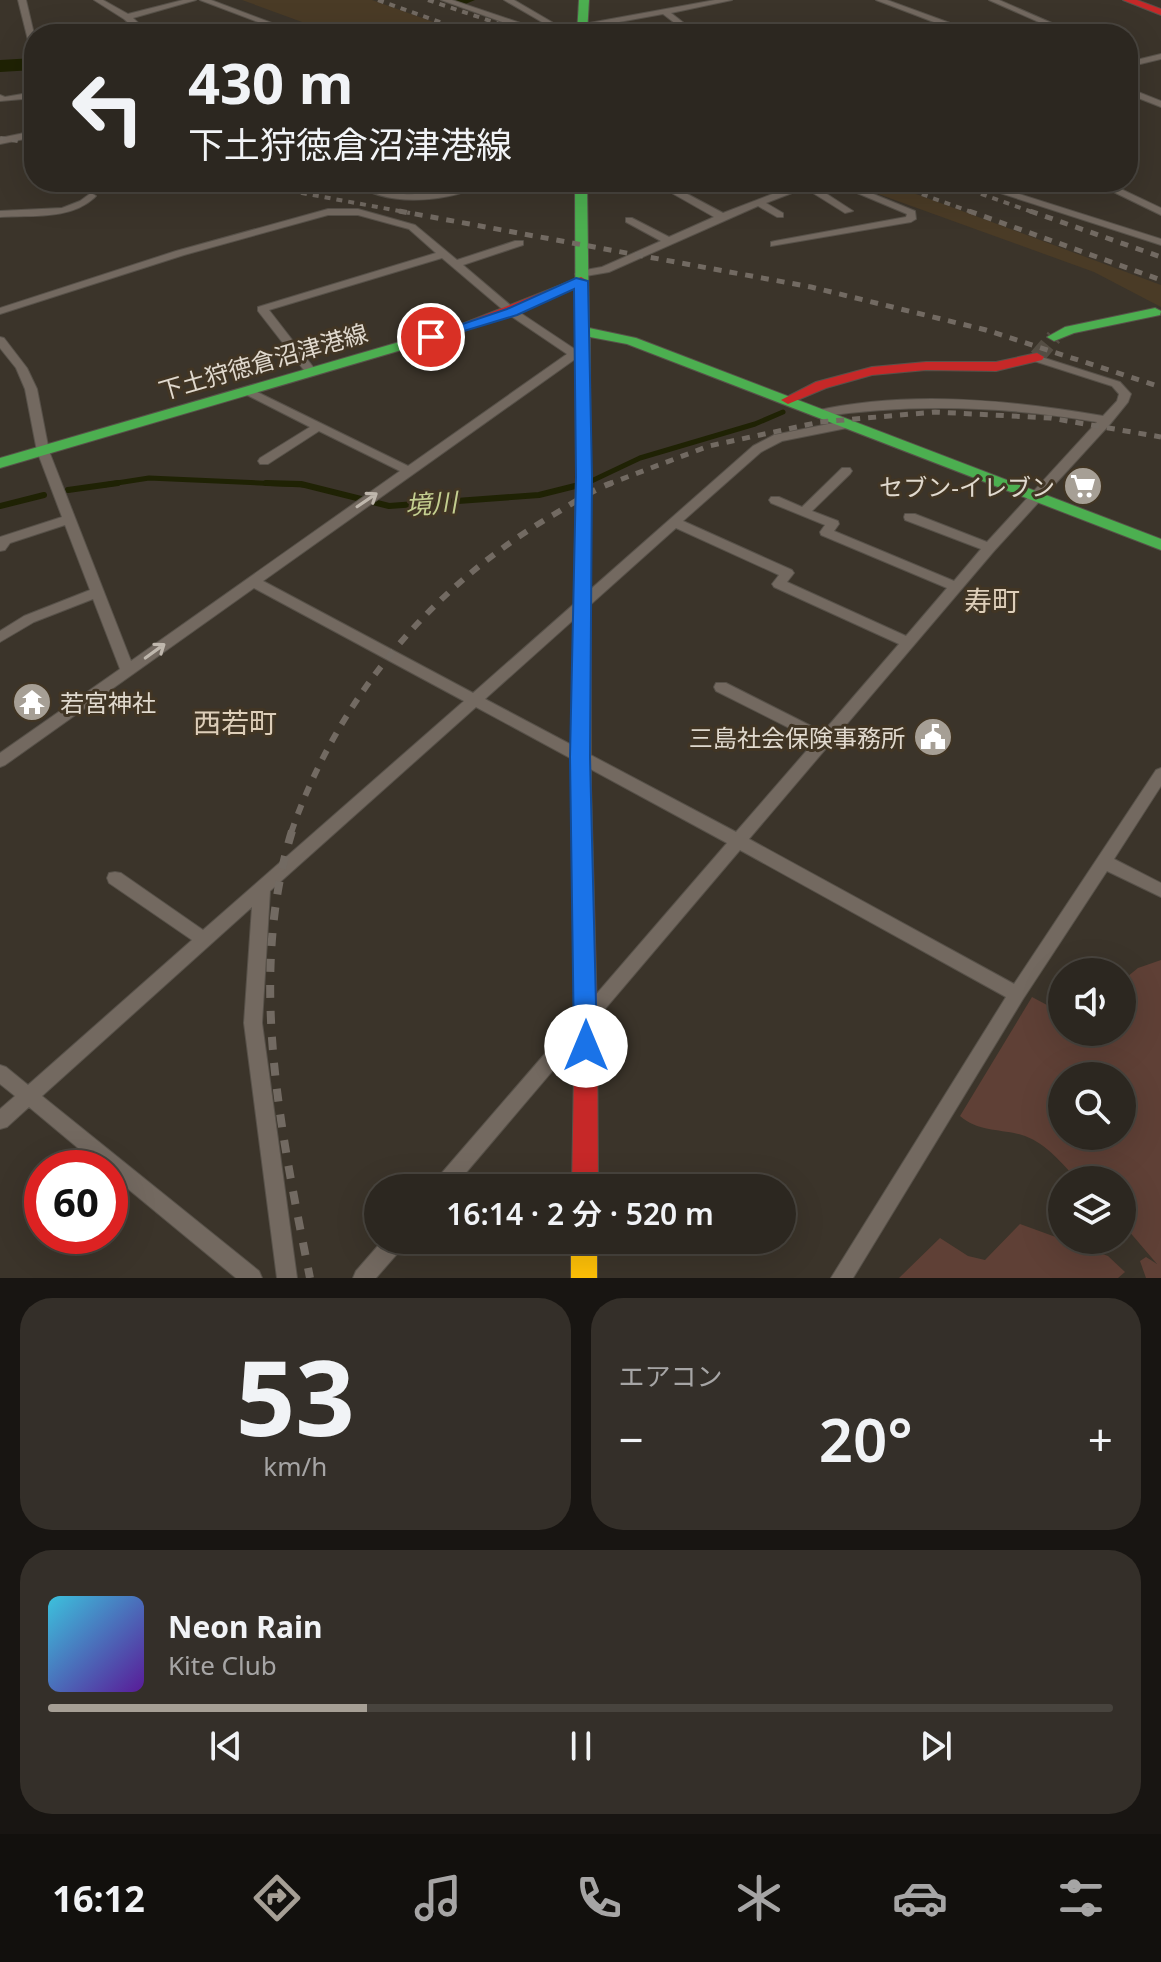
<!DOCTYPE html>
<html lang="ja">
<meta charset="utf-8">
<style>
:root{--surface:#2c2720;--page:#342f29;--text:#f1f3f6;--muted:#a6a5a5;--line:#48443e;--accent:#a69f95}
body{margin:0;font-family:"Noto Sans","Noto Sans JP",sans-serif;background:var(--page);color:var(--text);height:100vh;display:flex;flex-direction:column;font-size:30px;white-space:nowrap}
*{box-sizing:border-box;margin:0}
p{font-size:26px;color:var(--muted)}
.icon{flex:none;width:44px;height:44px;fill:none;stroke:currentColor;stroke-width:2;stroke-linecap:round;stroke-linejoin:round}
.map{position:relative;height:1278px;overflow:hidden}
.sheet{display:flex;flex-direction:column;gap:20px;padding:20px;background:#181512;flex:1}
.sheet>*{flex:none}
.hud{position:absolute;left:24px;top:24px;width:1114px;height:168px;border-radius:32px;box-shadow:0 8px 32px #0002,0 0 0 2px var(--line);background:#2c2720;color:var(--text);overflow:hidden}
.fabs{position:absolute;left:1048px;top:958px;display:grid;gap:16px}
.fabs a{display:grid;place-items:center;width:88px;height:88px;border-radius:50%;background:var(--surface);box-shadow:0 8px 32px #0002,0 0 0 2px var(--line);font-size:40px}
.speed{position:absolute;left:24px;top:1150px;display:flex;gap:16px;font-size:40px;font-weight:700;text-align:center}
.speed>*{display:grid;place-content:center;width:104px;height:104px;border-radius:50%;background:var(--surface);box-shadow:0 8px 32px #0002,0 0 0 2px var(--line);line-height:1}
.speed .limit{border:12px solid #d22;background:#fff;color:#111}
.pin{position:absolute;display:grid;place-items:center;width:68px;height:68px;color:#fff;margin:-34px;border:4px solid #fff;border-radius:50%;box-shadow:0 2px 8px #0007}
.me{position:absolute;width:88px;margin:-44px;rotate:0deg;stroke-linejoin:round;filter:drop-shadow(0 0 6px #0008)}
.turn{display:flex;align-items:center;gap:28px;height:168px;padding:0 32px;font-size:36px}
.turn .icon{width:104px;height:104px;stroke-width:2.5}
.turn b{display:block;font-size:56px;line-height:68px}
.big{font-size:60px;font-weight:600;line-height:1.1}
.sheet .tile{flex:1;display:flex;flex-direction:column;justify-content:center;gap:12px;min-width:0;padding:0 28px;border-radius:32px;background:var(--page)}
.sheet .dial{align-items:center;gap:0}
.dial b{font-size:104px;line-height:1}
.song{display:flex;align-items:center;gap:24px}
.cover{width:96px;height:96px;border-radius:12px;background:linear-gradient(135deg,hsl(190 70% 55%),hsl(270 70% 35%))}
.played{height:8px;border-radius:4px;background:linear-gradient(90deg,var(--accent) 30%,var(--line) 30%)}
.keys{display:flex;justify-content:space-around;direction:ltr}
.heat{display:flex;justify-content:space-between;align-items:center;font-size:44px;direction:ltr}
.sheet .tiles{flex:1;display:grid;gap:20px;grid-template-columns:1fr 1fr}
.tile:last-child{grid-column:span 2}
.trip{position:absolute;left:364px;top:1174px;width:432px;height:80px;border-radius:40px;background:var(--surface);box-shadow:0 8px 32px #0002,0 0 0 2px var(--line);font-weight:600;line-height:80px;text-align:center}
.tab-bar{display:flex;height:128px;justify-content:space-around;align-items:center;background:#12100d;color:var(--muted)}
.tab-bar .icon{width:56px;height:56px}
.tab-bar .active{color:var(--accent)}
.tab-bar b{font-size:36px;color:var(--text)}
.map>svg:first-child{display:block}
.built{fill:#4a3b26}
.green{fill:#5f4036;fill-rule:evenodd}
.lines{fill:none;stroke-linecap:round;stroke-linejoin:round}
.stream-far1{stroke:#1f2204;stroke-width:5}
.stream{stroke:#1f2204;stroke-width:6}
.river{fill:#1f2204;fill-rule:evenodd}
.secondary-tunnel{stroke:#544d43;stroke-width:16;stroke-dasharray:16 8;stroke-linecap:butt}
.street-casing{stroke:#575149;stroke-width:2}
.fast-casing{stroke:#575149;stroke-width:2}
.slow-casing{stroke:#575149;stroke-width:2}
.jam-casing{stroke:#575149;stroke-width:2}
.street{fill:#736960;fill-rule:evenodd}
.fast{fill:#4caf50;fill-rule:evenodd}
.slow{fill:#ffc107;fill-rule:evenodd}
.jam{fill:#c62828;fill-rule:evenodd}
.rail-far3{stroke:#726a62;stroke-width:4;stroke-dasharray:6 6;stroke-linecap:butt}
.rail-far2{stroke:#726a62;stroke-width:5;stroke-dasharray:8 8;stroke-linecap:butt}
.rail-far1{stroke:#726a62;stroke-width:6;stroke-dasharray:10 10;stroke-linecap:butt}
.rail{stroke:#726a62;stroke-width:8;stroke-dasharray:13 13;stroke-linecap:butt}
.oneway{stroke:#bfb7ad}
.route{fill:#1a73e8;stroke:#114b97;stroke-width:2}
.labels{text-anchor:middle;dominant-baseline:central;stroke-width:6;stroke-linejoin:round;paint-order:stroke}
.street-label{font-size:24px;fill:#e0d9ce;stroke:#413524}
.poi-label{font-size:24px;fill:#e0d9ce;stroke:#413524;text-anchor:end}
.water-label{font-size:26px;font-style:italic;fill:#c4cf90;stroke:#413524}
.quarter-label{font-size:28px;fill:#ddceb9;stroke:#413524}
</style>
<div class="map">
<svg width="1161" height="1278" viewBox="0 0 1161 1278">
<rect width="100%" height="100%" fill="#3b342a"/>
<g class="built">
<polygon points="242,0 372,0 467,34 335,34"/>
<polygon points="845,182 876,182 919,195 1161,285 1161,307 1094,272"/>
</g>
<g class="green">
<path d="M 1161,960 L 1161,1278 L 1146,1278 L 1140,1261 L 1146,1257 L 1157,1264 L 1122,1223 L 1122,1180 L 1078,1180 C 1062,1164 1047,1144 1025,1136 C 1001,1128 980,1133 960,1116 L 1032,997 L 1062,1013 L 1062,1032 L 1122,1032 L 1122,981 L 1138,968 ZM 1062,1076 L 1122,1076 L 1122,1136 L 1062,1136 Z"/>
<polygon points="1020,1224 1108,1256 1125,1272 1118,1278 899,1278 940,1238 968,1256 985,1260"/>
</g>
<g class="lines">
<g class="stream-far1">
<polyline points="104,485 149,478 304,485"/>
<polyline points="583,485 640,458 755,424 783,412"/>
</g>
<g class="stream">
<polyline points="266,483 301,484 389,506 539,495 587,483"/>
<polyline points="68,490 118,483"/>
<polyline points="0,506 44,495"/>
</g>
<g class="river">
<polygon points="475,0 458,7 449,1 449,0"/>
<polygon points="34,58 34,70 0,72 0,60"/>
</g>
<polyline class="secondary-tunnel" points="1037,357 1054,337"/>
<g class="street-casing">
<g id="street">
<polygon points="18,0 26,0 34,34 34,50 30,48"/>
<polygon points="94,0 103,0 128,14 183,0 196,0 133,18 150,34 141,34 124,19"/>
<polygon points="200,0 211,0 301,34 290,34"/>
<polygon points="441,0 452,0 544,31 554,29 504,0 514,0 562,28 715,0 732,0 671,13 698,34 689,34 663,14 553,34 536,34"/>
<path d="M 876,0 L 887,0 L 980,34 C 968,34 957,26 947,26 C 938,26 927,34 914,34 L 939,24 Z"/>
<polygon points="989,0 999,0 1077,34 1066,34"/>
<polygon points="1161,54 1161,59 1128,67 1128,62"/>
<polygon points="1128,88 1161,101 1161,107 1128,94"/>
<polygon points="34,92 34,98 0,101 0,95 5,97"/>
<polygon points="34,131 34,137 0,144 0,138"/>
<path d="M 354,182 C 372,182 386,194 404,194 C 433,196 459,182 487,182 C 454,202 385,209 354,182 Z"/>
<polygon points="804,182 818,182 813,185 853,211 845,213 805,188 766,203 783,213 783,217 777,217 758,206 609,272 580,277 575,274 580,271 602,267 661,241 626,222 626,218 632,218 669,237 714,217 670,192 670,188 676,188 723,213"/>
<polygon points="831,182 844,182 915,211 916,219 911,222 771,246 771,242 775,241 906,217 907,214"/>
<polygon points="966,182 981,182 1161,239 1161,245"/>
<polygon points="1093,182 1106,182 1161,208 1161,215"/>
<path d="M 91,193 L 96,196 L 94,198 C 70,220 31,215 0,217 L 0,211 L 62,208 L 80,201 Z"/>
<path d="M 328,209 L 358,209 L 415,225 L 457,260 L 515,241 L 523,241 L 523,245 L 463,265 L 516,310 L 576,350 L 583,349 L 589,352 L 578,357 L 263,581 L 473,693 L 753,446 L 774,435 L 848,420 L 852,421 L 852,427 L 782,441 L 761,452 L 683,521 L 792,570 L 794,573 L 787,582 L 906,636 L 947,588 L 821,535 L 820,532 L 825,525 L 771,503 L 769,500 L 771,497 L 779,497 L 802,507 L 842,468 L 850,468 L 852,471 L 850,474 L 812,511 L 838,521 L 839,524 L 834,531 L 954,581 L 981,549 L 905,520 L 904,517 L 905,514 L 915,514 L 987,542 L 1097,422 C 1004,406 912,403 819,417 L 813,413 L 815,411 C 908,390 1010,400 1103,416 L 1117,401 L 1119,394 L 1112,386 L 1031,360 L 1029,358 L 1035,355 L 1120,382 L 1131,394 L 1128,402 L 1111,423 L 994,551 L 749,839 L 1014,984 L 1156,770 L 1161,768 L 1161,786 L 1114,859 L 1161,883 L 1161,897 L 1107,871 L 1023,999 L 853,1278 L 831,1278 L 1006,997 L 740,850 L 453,1188 L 431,1188 L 434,1182 L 727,843 L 476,707 L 270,891 L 262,1023 L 297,1278 L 277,1278 L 244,1023 L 252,907 L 42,1096 L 259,1271 L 262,1278 L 236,1278 L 110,1174 L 110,1168 L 102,1168 L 29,1107 L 7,1127 L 0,1129 L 0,1109 L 15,1096 L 0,1084 L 0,1065 L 6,1067 L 28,1085 L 192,940 L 109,883 L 107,878 L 109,873 L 115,872 L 121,873 L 203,930 L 464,701 L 254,588 L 5,765 L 0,767 L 0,753 L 120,669 L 93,599 L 34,622 L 0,642 L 0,631 L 24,616 L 90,590 L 65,525 L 10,543 L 5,550 L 0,551 L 0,537 L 62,517 L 37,451 L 25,389 L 16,368 L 0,348 L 0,337 L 4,338 L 27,368 L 37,389 L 49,451 L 131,661 L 400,471 L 319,431 L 268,464 L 260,464 L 258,461 L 260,458 L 310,427 L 243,393 L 243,389 L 251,389 L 408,466 L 567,354 L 508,314 L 442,258 L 269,310 L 317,372 L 315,374 L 307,374 L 258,311 L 258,307 L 436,253 L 409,229 L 358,215 L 328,215 L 184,255 L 0,314 L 0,308 L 176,251 ZM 676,528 L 779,575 L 772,584 L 774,587 L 899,644 L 823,732 L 726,683 L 716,683 L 714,687 L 716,691 L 815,741 L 736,832 L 485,699 Z"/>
<polygon points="383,1240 406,1240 403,1247 376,1278 353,1278 356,1271"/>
</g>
</g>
<g class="fast-casing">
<g id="fast">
<polygon points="579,0 589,0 587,34 577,34"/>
<polygon points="575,182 587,182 589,328 636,338 1161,539 1161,550 627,344 590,337 591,788 588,793 574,793 571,788 576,477"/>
<polygon points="1155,308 1161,311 1160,315 1074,333 1054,341 1047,337 1065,327"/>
<polygon points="451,327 458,331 456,334 0,468 0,458"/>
</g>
</g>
<g class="slow-casing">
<rect id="slow" x="571" y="1240" width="26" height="38"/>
</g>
<g class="jam-casing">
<g id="jam">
<polygon points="1123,0 1137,0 1161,9 1161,15"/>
<polygon points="581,277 588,281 586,284 456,334 451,335 444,331"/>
<polygon points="1037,353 1044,357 1042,360 996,371 926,370 872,375 826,388 788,404 781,400 816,382 872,367 926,362 996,362"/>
<polygon points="581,781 588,783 591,788 597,1016 598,1188 572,1188 575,1016 571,788 574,783"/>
</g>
</g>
<use href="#street" class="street"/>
<use href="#fast" class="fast"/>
<use href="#slow" class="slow"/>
<use href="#jam" class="jam"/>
<g class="rail-far3">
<polyline points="378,0 473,34"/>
<polyline points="428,0 529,34"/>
<polyline points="0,138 34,144"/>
<polyline points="242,182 410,213"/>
<polyline points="888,182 974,213"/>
<polyline points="947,182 1035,213"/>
</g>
<g class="rail-far2">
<polyline points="399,211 811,287 986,330 1161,387"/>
<polyline points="969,211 1161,280"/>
<polyline points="1030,211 1161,257"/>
<polyline points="606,485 709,446 820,422 935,412 1050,418 1161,437"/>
</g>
<path class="rail-far1" d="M 291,833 C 337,699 432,586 553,515 C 572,504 591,490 612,483"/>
<path class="rail" d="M 292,831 C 247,978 281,1131 310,1278"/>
</g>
<defs><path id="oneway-shaft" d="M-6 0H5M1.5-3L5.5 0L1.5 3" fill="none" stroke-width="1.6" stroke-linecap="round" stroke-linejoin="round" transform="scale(2)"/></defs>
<g class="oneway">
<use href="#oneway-shaft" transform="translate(367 500) rotate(-34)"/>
<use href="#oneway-shaft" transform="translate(155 651) rotate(-36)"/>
</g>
<polygon class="route" points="576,278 588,281 592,477 590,757 597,1046 594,1054 586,1057 577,1054 574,1046 570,757 576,477 574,289 517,315 431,341 424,337 507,309"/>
<defs>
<g id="supermarket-disc" transform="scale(2)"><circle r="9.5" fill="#a69f95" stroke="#413524"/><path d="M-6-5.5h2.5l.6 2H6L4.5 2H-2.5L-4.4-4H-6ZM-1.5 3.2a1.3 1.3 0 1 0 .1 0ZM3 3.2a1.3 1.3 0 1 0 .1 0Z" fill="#fff"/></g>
<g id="temple-disc" transform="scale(2)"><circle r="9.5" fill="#a69f95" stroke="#413524"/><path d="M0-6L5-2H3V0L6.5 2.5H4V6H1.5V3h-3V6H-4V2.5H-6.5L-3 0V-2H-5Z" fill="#fff"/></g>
<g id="civic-disc" transform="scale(2)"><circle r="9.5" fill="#a69f95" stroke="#413524"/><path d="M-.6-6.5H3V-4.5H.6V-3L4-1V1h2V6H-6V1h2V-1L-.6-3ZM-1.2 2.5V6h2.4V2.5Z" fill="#fff"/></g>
</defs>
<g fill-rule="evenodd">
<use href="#supermarket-disc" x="1083" y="486"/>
<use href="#temple-disc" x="32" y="702"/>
<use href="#civic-disc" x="933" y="737"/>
</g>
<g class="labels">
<g class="street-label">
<text transform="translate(263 361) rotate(-16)">下土狩徳倉沼津港線</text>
</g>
<g class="poi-label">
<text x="1055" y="486">セブン-イレブン</text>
<text x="60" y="702" text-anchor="start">若宮神社</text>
<text x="905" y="737">三島社会保険事務所</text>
</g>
<g class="water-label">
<text transform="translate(431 503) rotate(-4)">境川</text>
</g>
<g class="quarter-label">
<text x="992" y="600">寿町</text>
<text x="235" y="722">西若町</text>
</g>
</g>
</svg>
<div class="fabs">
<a><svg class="icon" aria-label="sound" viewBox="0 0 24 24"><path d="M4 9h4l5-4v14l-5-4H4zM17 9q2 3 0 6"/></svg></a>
<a><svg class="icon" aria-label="search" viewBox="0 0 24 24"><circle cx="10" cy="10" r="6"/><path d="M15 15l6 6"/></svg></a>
<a><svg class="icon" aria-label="layers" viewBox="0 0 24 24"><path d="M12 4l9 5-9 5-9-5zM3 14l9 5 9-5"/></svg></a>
</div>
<div class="speed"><div class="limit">60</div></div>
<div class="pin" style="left:431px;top:337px;background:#d93025"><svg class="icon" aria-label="arrive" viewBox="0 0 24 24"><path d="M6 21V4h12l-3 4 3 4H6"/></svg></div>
<svg class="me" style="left:586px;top:1046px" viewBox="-20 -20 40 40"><circle r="19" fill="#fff"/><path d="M0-13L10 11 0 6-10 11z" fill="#1a73e8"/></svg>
<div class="trip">16:14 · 2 分 · 520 m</div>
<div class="hud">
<div class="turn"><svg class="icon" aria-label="left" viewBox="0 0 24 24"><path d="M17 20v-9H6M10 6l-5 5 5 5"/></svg><div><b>430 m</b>下土狩徳倉沼津港線</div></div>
</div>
</div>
<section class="sheet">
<div class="tiles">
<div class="tile dial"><b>53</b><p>km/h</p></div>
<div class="tile"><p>エアコン</p>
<div class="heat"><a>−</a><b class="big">20°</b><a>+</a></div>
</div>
<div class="tile">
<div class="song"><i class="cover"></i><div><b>Neon Rain</b><p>Kite Club</p></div></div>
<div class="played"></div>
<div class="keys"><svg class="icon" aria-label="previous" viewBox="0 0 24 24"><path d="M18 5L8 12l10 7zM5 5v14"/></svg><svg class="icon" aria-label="pause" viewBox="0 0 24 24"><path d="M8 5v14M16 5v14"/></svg><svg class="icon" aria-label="next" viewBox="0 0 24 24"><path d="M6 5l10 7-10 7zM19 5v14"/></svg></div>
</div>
</div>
</section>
<nav class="tab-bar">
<b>16:12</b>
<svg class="icon active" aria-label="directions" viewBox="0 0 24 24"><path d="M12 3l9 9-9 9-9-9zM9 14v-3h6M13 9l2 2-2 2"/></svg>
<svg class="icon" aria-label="music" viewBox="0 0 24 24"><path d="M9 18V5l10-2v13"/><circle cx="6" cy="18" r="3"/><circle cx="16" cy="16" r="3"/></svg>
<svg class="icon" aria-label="phone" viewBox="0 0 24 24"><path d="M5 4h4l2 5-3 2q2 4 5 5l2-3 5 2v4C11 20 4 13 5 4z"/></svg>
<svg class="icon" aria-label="climate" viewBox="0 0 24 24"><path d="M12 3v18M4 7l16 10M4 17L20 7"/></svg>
<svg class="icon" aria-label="car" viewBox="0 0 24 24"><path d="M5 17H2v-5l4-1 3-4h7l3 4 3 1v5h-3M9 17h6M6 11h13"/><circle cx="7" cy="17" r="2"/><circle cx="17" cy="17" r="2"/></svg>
<svg class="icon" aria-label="filters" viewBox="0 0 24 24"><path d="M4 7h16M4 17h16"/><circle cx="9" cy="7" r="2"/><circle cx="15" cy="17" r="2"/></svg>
</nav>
